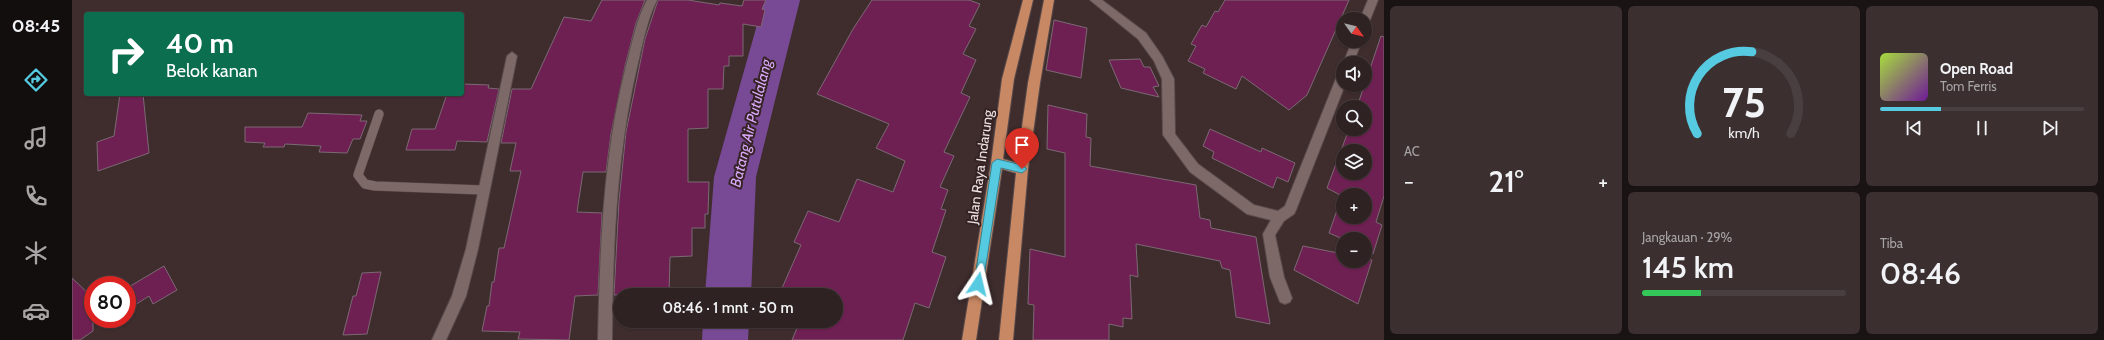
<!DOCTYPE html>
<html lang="id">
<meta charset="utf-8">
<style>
:root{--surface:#2f2222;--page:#3b2f2f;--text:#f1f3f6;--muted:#a7a4a5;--line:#4a3f40;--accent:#55cae0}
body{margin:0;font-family:Cabin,sans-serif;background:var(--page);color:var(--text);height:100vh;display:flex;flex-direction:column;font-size:15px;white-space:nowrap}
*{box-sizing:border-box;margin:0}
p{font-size:13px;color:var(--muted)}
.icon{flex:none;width:22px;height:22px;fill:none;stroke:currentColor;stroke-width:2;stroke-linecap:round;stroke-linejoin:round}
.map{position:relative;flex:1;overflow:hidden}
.side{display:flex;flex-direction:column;gap:6px;padding:6px;background:#1a1313;width:720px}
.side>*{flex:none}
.hud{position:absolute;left:12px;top:12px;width:380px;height:84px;border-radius:4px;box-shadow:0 1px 3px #0004,0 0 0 1px var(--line);background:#0b6e4f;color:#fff;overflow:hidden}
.needle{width:26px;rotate:124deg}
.tools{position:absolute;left:1264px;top:12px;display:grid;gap:8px}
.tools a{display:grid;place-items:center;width:36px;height:36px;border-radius:50%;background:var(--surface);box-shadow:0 1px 3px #0004,0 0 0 1px var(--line);font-size:20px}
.speed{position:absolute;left:12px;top:276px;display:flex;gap:8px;font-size:20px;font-weight:700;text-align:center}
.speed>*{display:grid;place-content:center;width:52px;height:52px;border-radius:50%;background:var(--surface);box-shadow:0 1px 3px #0004,0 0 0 1px var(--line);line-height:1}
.speed .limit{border:6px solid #d22;background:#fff;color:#111}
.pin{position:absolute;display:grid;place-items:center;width:34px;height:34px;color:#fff;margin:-41px -17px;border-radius:50% 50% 50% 0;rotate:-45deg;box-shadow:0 0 4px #0007}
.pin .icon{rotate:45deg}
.me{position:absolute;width:44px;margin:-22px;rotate:10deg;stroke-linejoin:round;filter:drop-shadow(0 0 3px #0008)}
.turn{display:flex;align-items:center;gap:14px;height:84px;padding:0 16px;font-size:18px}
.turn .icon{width:52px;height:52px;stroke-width:2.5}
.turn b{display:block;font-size:28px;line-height:34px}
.big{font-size:30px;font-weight:600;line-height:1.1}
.side .tile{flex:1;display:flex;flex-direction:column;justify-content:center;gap:6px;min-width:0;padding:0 14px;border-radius:6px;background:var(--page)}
.side .dial{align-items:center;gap:0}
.dial svg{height:104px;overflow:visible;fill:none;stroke:var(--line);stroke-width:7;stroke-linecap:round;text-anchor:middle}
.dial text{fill:var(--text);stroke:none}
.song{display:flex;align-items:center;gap:12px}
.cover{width:48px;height:48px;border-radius:6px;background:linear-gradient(135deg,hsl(80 70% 55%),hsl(280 70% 35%))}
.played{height:4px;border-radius:2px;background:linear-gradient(90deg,var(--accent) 30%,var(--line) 30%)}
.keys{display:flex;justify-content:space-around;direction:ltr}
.heat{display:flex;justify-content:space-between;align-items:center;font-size:22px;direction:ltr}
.charge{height:6px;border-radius:3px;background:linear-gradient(90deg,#34c759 29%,var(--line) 0)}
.side .tiles{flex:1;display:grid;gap:6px;grid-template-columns:repeat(3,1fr)}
.tile:first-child{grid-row:span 2}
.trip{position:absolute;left:541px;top:288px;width:230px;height:40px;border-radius:20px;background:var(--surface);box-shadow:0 1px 3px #0004,0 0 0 1px var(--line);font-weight:600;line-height:40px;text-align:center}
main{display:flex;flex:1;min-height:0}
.tab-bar{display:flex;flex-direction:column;width:72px;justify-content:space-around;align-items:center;background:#130e0e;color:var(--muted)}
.tab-bar .icon{width:28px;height:28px}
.tab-bar .current{color:var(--accent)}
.tab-bar b{font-size:18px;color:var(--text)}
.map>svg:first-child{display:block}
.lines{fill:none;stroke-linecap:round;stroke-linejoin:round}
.river{fill:#784a95;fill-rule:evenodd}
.building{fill:#6e2053;stroke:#7b6973;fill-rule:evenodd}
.lane-casing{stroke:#594a4b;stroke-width:10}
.street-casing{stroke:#594a4b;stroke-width:2}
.highway-casing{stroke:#594a4b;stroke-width:2}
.lane{stroke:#7e6969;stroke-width:9}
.street{fill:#7e6969;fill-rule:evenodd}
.highway{fill:#c88864;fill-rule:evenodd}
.route{fill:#55cae0;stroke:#378392}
.labels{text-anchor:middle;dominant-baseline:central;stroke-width:4;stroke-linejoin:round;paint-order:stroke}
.street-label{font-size:14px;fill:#ece0e0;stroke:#352324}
.water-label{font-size:15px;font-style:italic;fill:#daa9fb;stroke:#352324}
</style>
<main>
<nav class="tab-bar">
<b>08:45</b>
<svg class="icon current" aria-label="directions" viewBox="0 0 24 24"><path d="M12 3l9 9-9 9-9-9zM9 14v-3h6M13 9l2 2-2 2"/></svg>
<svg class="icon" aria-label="music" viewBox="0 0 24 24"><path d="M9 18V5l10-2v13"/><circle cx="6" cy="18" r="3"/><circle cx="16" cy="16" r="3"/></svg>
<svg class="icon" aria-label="phone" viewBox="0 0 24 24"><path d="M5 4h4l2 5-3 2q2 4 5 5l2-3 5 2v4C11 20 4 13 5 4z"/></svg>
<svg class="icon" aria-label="climate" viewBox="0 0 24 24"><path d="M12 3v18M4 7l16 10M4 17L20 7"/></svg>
<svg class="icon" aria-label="car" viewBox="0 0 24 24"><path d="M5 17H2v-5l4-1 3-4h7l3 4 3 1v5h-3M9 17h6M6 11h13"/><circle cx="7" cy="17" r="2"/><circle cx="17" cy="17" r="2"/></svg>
</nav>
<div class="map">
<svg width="1312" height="340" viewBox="0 0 1312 340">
<rect width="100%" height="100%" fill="#3f2d2e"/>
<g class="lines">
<g class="river">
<polygon points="692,0 728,0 684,177 679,295 633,295 642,177"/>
<polygon points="631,321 677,321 676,340 630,340"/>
</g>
</g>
<g class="building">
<polygon points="530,0 573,0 564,23 553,66 539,134 534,172 511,172 505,212 530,213 526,295 503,296 497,340 446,339 448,332 410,331 415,306 417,306 420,282 422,282 427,248 432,248 449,171 438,171 444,143 429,143 440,89 459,89 492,17 519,21"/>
<polygon points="586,0 616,0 647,5 648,3 670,6 672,0 694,0 690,9 693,10 689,27 671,24 671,56 657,56 657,66 652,66 651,89 636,89 636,128 616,129 616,182 637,182 636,214 633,214 633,228 620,228 620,256 598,257 597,295 542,295 547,201 554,132 573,39"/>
<polygon points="800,0 897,0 908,4 897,26 904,29 891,54 904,60 889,93 898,97 872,152 882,156 868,187 876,190 869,209 874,210 860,252 874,257 857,308 843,303 831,340 720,340 728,321 764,321 764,295 707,295 729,245 722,242 736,211 767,222 785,179 821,192 833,161 804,148 817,124 745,94 781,29"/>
<polygon points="1153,0 1277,0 1235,95 1217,110 1170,76 1164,89 1131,73 1133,69 1116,61 1124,46 1119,44 1130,25 1134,27 1143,11 1146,12"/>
<polygon points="982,20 1015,28 1009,78 974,70"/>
<path d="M 1309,36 L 1312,37 L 1312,196 L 1304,222 L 1310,225 L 1301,254 L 1293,250 L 1293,239 L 1271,239 L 1257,233 L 1270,196 L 1255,188 L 1277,129 L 1293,129 L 1293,107 L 1285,107 ZM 1271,151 L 1293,151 L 1293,173 L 1271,173 ZM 1271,195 L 1293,195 L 1293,217 L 1271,217 Z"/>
<polygon points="1068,59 1072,67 1078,67 1087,86 1081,87 1087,97 1049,88 1037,60"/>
<polygon points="390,84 417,85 416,88 427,89 415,142 385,141 383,150 334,150 340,129 363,129 375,94 390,94"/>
<polygon points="48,94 71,94 77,153 26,171 25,142 42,136"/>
<polygon points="976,105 1015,114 1014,137 1019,138 1018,166 1124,185 1128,218 1138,220 1139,228 1184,237 1198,324 1164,317 1158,270 1150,268 1148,261 1064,244 1066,277 1058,275 1060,319 1051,318 1051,327 1037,324 1037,340 961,340 962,305 956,304 958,249 993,257 993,153 975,149"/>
<polygon points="236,113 290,115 288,121 295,121 288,139 281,139 275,153 247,152 249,146 213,144 212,147 191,147 193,143 173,142 173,127 230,127"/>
<polygon points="1138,129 1189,152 1190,148 1223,163 1216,182 1205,177 1201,188 1140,158 1142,152 1131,146"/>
<polygon points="1231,246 1271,254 1271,261 1293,261 1293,259 1300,260 1286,304 1222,270"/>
<polygon points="92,266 105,290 81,304 77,296 55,310 55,288"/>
<polygon points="309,272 295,334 271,335 281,296 284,296 290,273"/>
<polygon points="0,278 21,298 21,331 8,340 0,340"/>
</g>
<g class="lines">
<g class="lane-casing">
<polyline id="lane" points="307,114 286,175 293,184 303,186 411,190"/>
</g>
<g class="street-casing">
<g id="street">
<path d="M 575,0 L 585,0 C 575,20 571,42 566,63 C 544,154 541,247 540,340 L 526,340 C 528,248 531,156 554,66 C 560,44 564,20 575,0 Z"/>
<polygon points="1018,0 1030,0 1074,33 1090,56 1102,79 1103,134 1126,164 1182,205 1206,211 1213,206 1265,76 1271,72 1271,85 1273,85 1224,210 1222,214 1212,221 1203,235 1212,277 1220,298 1218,302 1213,304 1208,302 1198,277 1191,234 1199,220 1175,214 1118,172 1091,135 1090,79 1082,61 1066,39"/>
<polygon points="1296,0 1306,0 1298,20 1293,24 1293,19 1288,19"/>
<polygon points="1280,41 1290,41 1281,63 1271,64"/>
<polygon points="440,52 445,56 406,249 394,296 374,340 360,340 380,296 394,249 435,56"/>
</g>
</g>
<g class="highway-casing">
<polygon id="highway" points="951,0 961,0 942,79 931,159 945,163 956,83 972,0 982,0 968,83 956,169 941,340 927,340 944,173 930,169 904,340 890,340 919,163 930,79"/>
</g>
<use href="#lane" class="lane"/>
<use href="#street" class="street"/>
<use href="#highway" class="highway"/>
</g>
<polygon class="route" points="925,159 950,165 955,169 950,173 929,168 911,284 906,288 902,284 920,163"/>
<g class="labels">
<g class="street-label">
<text transform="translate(908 167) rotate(-82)">Jalan Raya Indarung</text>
</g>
<g class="water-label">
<text transform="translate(679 123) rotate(-76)">Batang Air Putulalang</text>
</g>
</g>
</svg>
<div class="tools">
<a><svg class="needle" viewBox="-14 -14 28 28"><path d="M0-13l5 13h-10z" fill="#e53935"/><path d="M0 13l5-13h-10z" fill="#a7a4a5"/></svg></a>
<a><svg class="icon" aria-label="sound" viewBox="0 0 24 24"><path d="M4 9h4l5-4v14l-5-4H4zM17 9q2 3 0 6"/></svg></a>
<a><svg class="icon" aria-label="search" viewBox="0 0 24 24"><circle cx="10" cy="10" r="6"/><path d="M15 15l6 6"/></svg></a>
<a><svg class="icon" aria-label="layers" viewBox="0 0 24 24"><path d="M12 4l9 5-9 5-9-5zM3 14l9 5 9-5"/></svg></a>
<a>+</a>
<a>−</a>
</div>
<div class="speed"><div class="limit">80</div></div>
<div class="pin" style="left:950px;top:169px;background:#d93025"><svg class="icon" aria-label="arrive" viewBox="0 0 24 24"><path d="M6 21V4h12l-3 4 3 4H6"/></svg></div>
<svg class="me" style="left:906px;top:284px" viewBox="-20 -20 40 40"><path d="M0-17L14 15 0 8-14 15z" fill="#55cae0" stroke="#fff" stroke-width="4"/></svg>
<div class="trip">08:46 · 1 mnt · 50 m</div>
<div class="hud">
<div class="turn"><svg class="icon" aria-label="right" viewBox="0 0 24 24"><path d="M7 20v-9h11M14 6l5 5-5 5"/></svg><div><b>40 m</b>Belok kanan</div></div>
</div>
</div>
<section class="side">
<div class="tiles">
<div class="tile"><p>AC</p>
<div class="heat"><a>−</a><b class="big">21°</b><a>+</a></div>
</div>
<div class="tile dial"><svg viewBox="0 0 100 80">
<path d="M14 69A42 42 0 1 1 86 69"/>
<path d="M14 69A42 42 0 0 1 56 6" stroke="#55cae0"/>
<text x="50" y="56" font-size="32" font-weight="700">75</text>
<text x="50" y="72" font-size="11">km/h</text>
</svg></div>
<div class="tile">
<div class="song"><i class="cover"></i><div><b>Open Road</b><p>Tom Ferris</p></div></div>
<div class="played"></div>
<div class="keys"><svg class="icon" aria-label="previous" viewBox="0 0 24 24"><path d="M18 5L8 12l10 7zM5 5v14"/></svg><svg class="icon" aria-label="pause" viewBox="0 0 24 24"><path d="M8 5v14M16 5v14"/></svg><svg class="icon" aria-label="next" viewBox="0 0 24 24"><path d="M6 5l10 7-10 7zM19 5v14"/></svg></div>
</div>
<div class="tile"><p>Jangkauan · 29%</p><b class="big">145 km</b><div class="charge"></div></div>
<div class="tile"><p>Tiba</p><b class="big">08:46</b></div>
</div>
</section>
</main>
